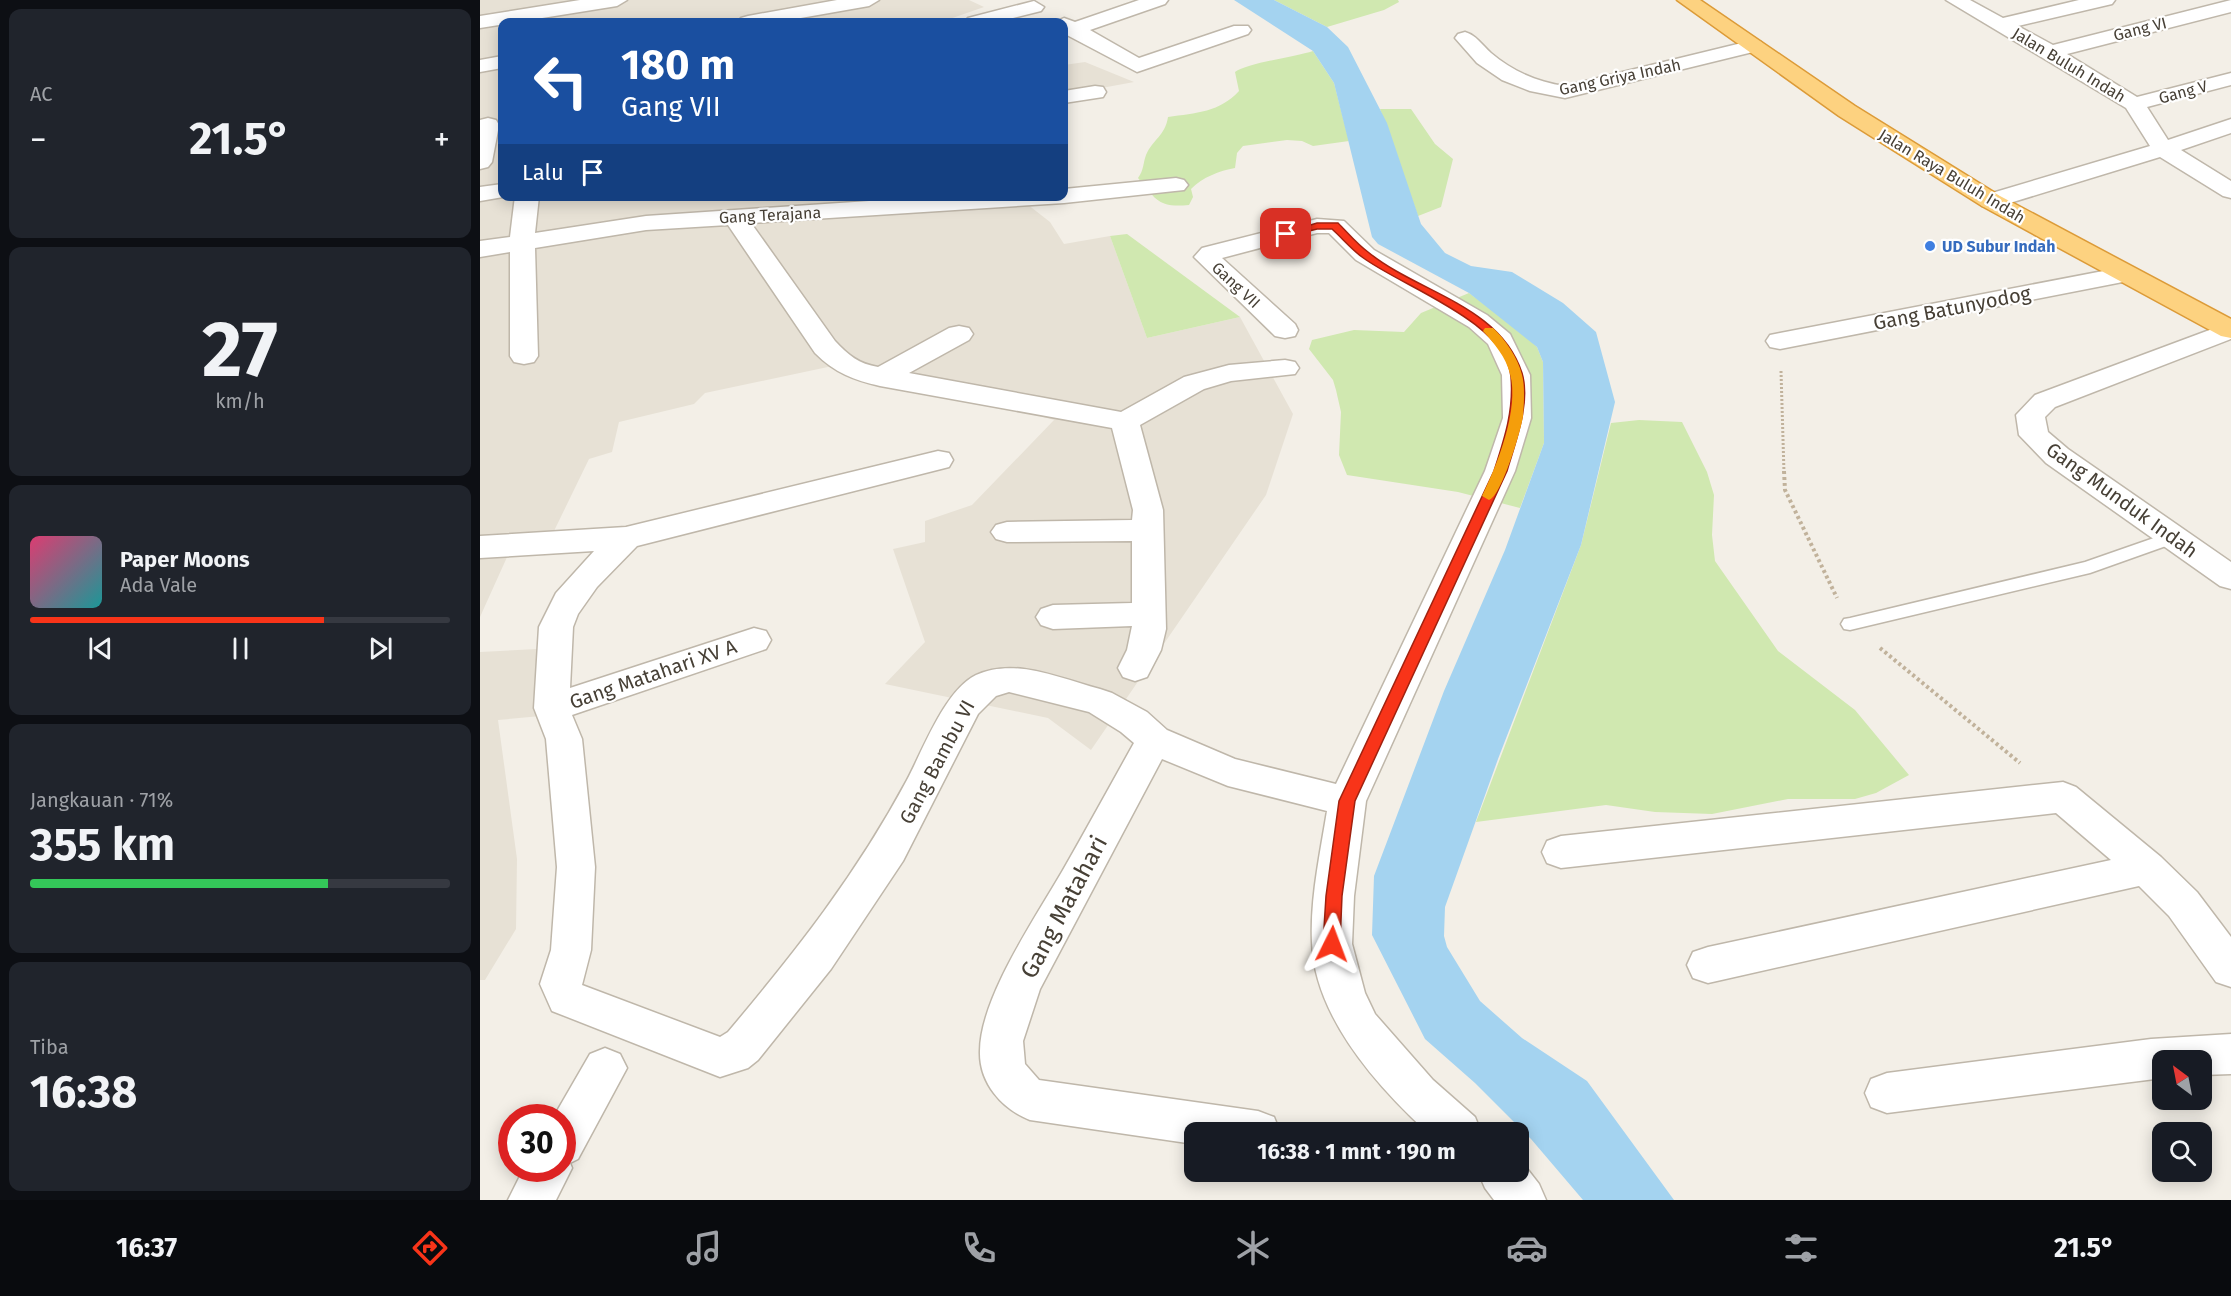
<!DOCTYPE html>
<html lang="id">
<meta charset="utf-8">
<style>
:root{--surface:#171b24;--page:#20242c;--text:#f1f3f6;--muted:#9ea1a6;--line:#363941;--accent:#f83419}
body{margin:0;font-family:"Fira Sans",sans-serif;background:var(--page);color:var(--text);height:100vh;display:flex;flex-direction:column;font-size:22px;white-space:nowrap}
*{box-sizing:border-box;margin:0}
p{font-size:20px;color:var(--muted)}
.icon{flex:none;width:33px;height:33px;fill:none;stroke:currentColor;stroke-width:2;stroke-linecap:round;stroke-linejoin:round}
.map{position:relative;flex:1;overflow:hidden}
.panel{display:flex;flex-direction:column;gap:9px;padding:9px;background:#0d0f14;width:480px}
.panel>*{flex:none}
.banner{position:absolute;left:18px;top:18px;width:570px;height:183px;border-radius:12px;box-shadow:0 3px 15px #0003;background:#1a4fa0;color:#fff;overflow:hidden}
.needle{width:39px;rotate:328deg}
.fabs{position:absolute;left:1672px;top:1050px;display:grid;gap:12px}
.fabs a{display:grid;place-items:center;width:60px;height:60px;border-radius:12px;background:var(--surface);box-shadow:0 3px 15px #0003;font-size:30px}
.speed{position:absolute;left:18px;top:1104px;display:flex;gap:12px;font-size:30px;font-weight:700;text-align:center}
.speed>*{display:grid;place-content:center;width:78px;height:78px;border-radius:50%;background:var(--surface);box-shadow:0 3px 15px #0003;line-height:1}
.speed .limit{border:9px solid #d22;background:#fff;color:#111}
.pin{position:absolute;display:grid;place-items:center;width:51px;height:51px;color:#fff;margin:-26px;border-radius:12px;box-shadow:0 3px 9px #0006}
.me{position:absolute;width:66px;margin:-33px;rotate:3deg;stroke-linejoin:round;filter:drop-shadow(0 0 4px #0008)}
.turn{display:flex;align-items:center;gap:21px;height:126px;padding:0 24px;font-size:27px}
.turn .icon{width:78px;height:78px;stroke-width:2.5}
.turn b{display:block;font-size:42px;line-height:51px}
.then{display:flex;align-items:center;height:57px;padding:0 24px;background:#0003;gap:12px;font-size:22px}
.big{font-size:45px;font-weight:700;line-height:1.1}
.panel .widget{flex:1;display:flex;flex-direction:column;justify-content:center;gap:9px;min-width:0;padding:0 21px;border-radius:12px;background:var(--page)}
.panel .dial{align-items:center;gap:0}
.dial b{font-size:78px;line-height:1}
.song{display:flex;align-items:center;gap:18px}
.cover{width:72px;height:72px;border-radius:9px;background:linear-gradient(135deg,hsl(340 70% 55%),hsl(180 70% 35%))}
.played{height:6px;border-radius:3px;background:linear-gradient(90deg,var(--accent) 70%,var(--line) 70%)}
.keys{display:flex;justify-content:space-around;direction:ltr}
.heat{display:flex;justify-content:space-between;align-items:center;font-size:33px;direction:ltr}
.charge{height:9px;border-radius:4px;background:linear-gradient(90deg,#34c759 71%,var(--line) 0)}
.trip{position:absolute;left:704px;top:1122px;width:345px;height:60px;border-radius:12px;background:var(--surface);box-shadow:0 3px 15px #0003;font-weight:700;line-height:60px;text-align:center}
.menu{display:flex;height:96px;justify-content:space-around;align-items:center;background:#090b0e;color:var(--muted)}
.menu .icon{width:42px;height:42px}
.menu .on{color:var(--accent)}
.menu b{font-size:27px;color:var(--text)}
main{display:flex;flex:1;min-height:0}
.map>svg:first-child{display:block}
.residential{fill:#e7e1d5}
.green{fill:#d0e8b0}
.water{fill:#a4d3f0}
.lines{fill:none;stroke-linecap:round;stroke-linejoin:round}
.service-casing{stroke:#bfb7aa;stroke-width:3}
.minor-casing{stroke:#bfb7aa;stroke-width:3}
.trunk-casing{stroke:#dc9b38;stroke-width:3}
.path-far1{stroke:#c1b29b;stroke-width:3;stroke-dasharray:2 2;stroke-linecap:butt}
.path{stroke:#c1b29b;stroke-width:4;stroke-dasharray:3 3;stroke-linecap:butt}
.service{fill:#fff;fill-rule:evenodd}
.minor{fill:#fff;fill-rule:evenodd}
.trunk{fill:#fdd280;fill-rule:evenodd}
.route{fill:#f83419;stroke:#a12210;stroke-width:1.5}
.slow{fill:#f59e0b}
.shop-dot{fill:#3f7fe0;stroke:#fff;stroke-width:2}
.labels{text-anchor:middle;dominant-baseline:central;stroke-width:4.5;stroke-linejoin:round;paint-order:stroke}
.far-street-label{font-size:16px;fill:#474036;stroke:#fff}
.far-shop-label{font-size:16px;font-weight:bold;fill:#366cbe;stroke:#fff;text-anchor:start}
.street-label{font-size:20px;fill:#474036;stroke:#fff}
.near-street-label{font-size:24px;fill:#474036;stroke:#fff}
</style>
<main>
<section class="panel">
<div class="widget"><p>AC</p>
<div class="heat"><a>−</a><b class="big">21.5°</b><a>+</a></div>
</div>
<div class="widget dial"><b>27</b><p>km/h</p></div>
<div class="widget">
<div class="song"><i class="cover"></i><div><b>Paper Moons</b><p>Ada Vale</p></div></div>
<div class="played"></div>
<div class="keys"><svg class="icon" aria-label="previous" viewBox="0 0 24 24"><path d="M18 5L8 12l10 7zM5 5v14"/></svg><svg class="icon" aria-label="pause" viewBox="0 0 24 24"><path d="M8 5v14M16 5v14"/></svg><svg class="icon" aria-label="next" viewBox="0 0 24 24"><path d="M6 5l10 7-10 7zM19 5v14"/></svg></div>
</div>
<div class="widget"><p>Jangkauan · 71%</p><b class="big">355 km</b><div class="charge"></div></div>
<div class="widget"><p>Tiba</p><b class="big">16:38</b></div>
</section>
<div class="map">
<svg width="1751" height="1200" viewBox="0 0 1751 1200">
<rect width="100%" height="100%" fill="#f3efe7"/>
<g class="residential">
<polygon points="0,0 489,0 504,7 461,22 22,22 22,196 538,197 570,222 584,244 630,236 667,338 760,317 813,414 786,495 611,750 568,718 405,684 445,642 413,549 445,542 445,521 492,505 574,420 445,384 362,364 225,393 214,404 139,422 132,452 109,459 74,531 32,546 0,617"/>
<polygon points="605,62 654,82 584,95 584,65"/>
<polygon points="57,649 72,715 18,720 37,859 36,929 5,980 0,980 0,652"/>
</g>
<g class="green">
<polygon points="794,0 918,0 919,2 904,10 847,27"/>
<path d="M 833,51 L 854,83 L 869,141 L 833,146 L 822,141 L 807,140 L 763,146 L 757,153 L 755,168 C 739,171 723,177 711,189 L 713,197 L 709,205 C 679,208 676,200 658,178 C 664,170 663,163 666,155 C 673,139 685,136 688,117 C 716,113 740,112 759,91 L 755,72 C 767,63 815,57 833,51 Z"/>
<polygon points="900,109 931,109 955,144 973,159 961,207 938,216"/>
<polygon points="647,234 760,317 667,338 630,236"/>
<polygon points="989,293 1038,329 1057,347 1063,362 1064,443 1040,508 978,492 867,475 859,455 861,412 856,390 853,380 829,349 832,340 874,330 924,332 941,313"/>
<polygon points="1159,420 1202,422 1227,472 1234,495 1232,535 1235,561 1298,651 1375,710 1429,775 1396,793 1375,799 1308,799 1232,814 1175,812 1126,805 996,822 1101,545 1131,423"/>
</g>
<polygon class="water" points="754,0 794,0 847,27 868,47 907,123 941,224 965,253 991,266 1032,272 1083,303 1116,332 1135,402 1101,545 1018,759 965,907 964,936 967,947 1000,1001 1042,1038 1107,1081 1194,1200 1103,1200 1051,1139 995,1083 945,1039 892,935 894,876 964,691 1025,550 1064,443 1063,362 1057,347 989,293 898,244 892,237 854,83 833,51"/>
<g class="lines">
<g class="service-casing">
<polygon id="service" points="1694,531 1703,537 1700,541 1610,573 1370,630 1364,629 1361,624 1364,619 1370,618 1605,562"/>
</g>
<g class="minor-casing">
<g id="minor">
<polygon points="100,0 147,0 137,6 0,28 0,16"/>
<polygon points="357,0 399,0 389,6 298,22 258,22 261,18 268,16"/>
<polygon points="659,0 688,0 685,4 610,30 659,58 754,26 768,26 771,30 768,34 657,72 585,34 584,22 575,22 584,18 595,22"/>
<polygon points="1466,0 1490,0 1523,18 1599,0 1635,0 1632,4 1538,26 1573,45 1751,0 1751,12 1587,54 1657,97 1751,73 1751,85 1667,107 1688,140 1751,119 1751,133 1701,150 1751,181 1751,198 1743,196 1680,157 1520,206 1511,208 1502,206 1499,201 1502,196 1670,146 1646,108"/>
<polygon points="554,1 564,7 561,11 517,22 485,22 488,18"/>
<path d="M 985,32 C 996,35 1002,45 1011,53 C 1032,71 1057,82 1085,86 L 1274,40 L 1281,42 L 1284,46 L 1281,50 L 1085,98 L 1050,91 L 1022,80 L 997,63 L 975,38 L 978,34 Z"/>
<polygon points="22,56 22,68 0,72 0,60"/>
<polygon points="615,86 623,87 626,92 623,97 584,103 584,91"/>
<polygon points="8,118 16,120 19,125 12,162 8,167 0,169 0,120"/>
<path d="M 696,178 L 704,180 L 708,185 L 704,190 L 584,203 L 271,223 L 355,341 C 368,355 379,364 398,367 L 469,328 L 479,326 L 489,328 L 493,334 L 489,340 L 429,373 L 641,412 L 704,377 L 749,365 L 805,360 L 815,362 L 819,368 L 815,374 L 751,381 L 724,389 L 660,425 L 683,510 L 686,629 L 681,650 L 667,677 L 655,681 L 643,677 L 638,668 L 647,650 L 652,626 L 573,629 L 561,625 L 556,617 L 561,609 L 573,605 L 652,603 L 652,541 L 527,542 L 516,539 L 511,532 L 516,525 L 527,522 L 652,520 L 653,510 L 632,428 L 400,386 C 374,380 355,373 335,353 L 248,225 L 166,230 L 55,248 L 58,356 L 54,362 L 44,364 L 34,362 L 30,356 L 30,252 L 0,257 L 0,241 L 30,237 L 35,196 L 59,196 L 55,233 L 166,216 L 463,196 L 584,196 L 584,189 Z"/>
<polygon points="22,184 22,196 29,196 0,201 0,187"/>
<path d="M 837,219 L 864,221 L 894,250 L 1007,315 L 1030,334 L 1050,375 L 1051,418 L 1035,471 L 886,801 L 874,896 L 872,944 L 885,993 L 895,1014 L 953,1080 L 995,1117 L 1001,1132 L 947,1132 C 896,1085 834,1016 832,942 C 830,899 840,854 847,811 L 748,786 L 682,759 L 560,989 L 543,1041 L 545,1064 L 559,1080 L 778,1111 L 794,1117 L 800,1132 L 714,1132 L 714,1144 L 550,1120 C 522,1109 499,1083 500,1051 C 500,998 556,917 583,870 C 607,828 630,786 654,743 L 641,732 L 609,712 L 529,692 L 516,696 L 498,714 L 423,861 L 351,969 L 278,1060 L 268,1068 L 240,1077 L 72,1011 L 60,984 L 71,950 L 77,867 L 66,739 L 54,708 L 59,627 L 76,593 L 114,551 L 0,558 L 0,536 L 146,527 L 458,451 L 469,453 L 473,460 L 469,467 L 157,546 L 117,587 L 98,614 L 93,627 L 90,688 L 274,628 L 286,631 L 291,640 L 286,649 L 92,715 L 102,739 L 115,867 L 111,950 L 102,985 L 240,1037 L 248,1032 C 317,950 376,875 427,780 C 443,750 465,690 496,675 C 535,657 581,679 620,689 L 632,693 L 667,712 L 687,730 L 755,759 L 856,784 L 1005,471 L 1023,418 L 1022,375 L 1008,344 L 989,327 L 876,260 L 849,233 L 837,233 L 742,258 L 815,324 L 818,330 L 815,336 L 805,338 L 795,336 L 714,257 L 722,248 Z"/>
<polygon points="1644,267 1653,270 1657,275 1653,280 1300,349 1290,347 1286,341 1290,335 1300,333"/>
<polygon points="1751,322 1751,339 1575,407 1565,417 1568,432 1588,449 1751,562 1751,589 1740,586 1566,463 1539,435 1536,415 1555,395"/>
<polygon points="1583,782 1596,787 1681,857 1717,892 1751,937 1751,987 1736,982 1689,916 1659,886 1228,983 1213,978 1207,965 1213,952 1228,947 1631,860 1576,813 1081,868 1067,863 1062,852 1067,841 1081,836"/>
<polygon points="1751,1034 1751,1074 1722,1075 1722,1060 1683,1060 1683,1078 1407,1113 1391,1107 1385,1093 1391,1079 1407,1073 1671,1039"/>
<polygon points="125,1048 140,1054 147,1068 98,1159 90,1163 92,1168 76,1200 28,1200 44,1168 82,1168 82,1118 73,1118 110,1054"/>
<polygon points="1038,1157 1059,1184 1066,1200 1014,1200 1005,1188 998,1172 1038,1172"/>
</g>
</g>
<g class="trunk-casing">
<polygon id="trunk" points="1197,0 1220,0 1375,106 1520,196 1751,319 1751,338 1741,336 1502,206 1359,116"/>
</g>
<polyline class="path-far1" points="1301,371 1304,473"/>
<g class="path">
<polyline points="1304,471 1305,490 1357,598"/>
<polyline points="1400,648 1540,763"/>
</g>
<use href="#service" class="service"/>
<use href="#minor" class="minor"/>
<use href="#trunk" class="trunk"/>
</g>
<path class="route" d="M 837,223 L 858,223 C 868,233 877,244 888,252 C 938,293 1020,305 1042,373 C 1051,403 1035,443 1027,471 L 875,801 L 862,896 L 860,944 L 858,949 L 852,951 L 846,949 L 843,944 L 846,896 L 859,801 L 1014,471 C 1024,440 1034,411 1031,377 C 1026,321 922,287 882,257 C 871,249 862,238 852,229 L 837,229 L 806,237 L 801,234 Z"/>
<path class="slow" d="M 1005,328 L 1013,328 C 1025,339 1038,358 1042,375 C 1045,386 1044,405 1043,416 C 1041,431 1021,497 1009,500 L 1002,496 C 1017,465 1040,409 1030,374 C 1026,357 1014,343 1003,331 Z"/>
<circle class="shop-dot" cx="1450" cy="246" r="6"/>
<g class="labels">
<g class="far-street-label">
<text transform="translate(1660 29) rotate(-14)">Gang VI</text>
<text transform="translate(1589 65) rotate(31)">Jalan Buluh Indah</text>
<text transform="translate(1140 77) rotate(-12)">Gang Griya Indah</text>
<text transform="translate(1703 92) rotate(-15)">Gang V</text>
<text transform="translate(1472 176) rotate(31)">Jalan Raya Buluh Indah</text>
<text transform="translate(290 215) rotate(-3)">Gang Terajana</text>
<text transform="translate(756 285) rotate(43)">Gang VII</text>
</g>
<g class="far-shop-label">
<text x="1462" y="246">UD Subur Indah</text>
</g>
<g class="street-label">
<text transform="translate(1472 308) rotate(-11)">Gang Batunyodog</text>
<text transform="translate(1642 500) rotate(36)">Gang Munduk Indah</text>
<text transform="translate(173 674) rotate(-19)">Gang Matahari XV A</text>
<text transform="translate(457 762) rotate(-62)">Gang Bambu VI</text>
</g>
<g class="near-street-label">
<text transform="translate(584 907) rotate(-62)">Gang Matahari</text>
</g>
</g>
</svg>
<div class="fabs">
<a><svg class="needle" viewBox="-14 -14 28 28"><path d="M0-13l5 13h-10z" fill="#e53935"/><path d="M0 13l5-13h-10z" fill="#9ea1a6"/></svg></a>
<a><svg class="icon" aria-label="search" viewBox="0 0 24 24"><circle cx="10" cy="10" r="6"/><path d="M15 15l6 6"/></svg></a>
</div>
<div class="speed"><div class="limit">30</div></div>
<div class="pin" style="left:806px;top:234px;background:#d93025"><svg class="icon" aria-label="arrive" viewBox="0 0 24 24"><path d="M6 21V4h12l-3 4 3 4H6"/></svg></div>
<svg class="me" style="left:852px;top:944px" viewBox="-20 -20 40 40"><path d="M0-17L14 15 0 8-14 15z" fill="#f83419" stroke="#fff" stroke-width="4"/></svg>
<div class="trip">16:38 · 1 mnt · 190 m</div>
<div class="banner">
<div class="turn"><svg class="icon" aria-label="left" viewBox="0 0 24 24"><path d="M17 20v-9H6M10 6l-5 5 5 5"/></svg><div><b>180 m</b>Gang VII</div></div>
<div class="then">Lalu<svg class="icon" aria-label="arrive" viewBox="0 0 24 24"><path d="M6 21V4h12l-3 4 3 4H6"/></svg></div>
</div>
</div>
</main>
<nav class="menu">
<b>16:37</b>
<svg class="icon on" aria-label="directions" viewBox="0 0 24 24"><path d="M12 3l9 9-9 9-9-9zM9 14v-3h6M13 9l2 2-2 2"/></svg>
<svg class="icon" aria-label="music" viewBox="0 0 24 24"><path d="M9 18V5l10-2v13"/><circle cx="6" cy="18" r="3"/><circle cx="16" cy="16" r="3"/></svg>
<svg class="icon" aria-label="phone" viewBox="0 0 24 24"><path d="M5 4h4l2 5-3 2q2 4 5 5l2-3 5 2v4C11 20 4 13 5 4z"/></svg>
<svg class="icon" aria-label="climate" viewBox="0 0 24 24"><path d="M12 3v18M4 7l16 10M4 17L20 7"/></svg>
<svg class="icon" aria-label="car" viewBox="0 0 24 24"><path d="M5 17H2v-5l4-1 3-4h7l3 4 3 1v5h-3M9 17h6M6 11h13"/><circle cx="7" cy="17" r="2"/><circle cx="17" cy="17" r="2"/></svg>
<svg class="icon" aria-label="filters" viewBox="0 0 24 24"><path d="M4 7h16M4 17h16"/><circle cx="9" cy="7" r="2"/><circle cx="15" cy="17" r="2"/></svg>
<b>21.5°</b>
</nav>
